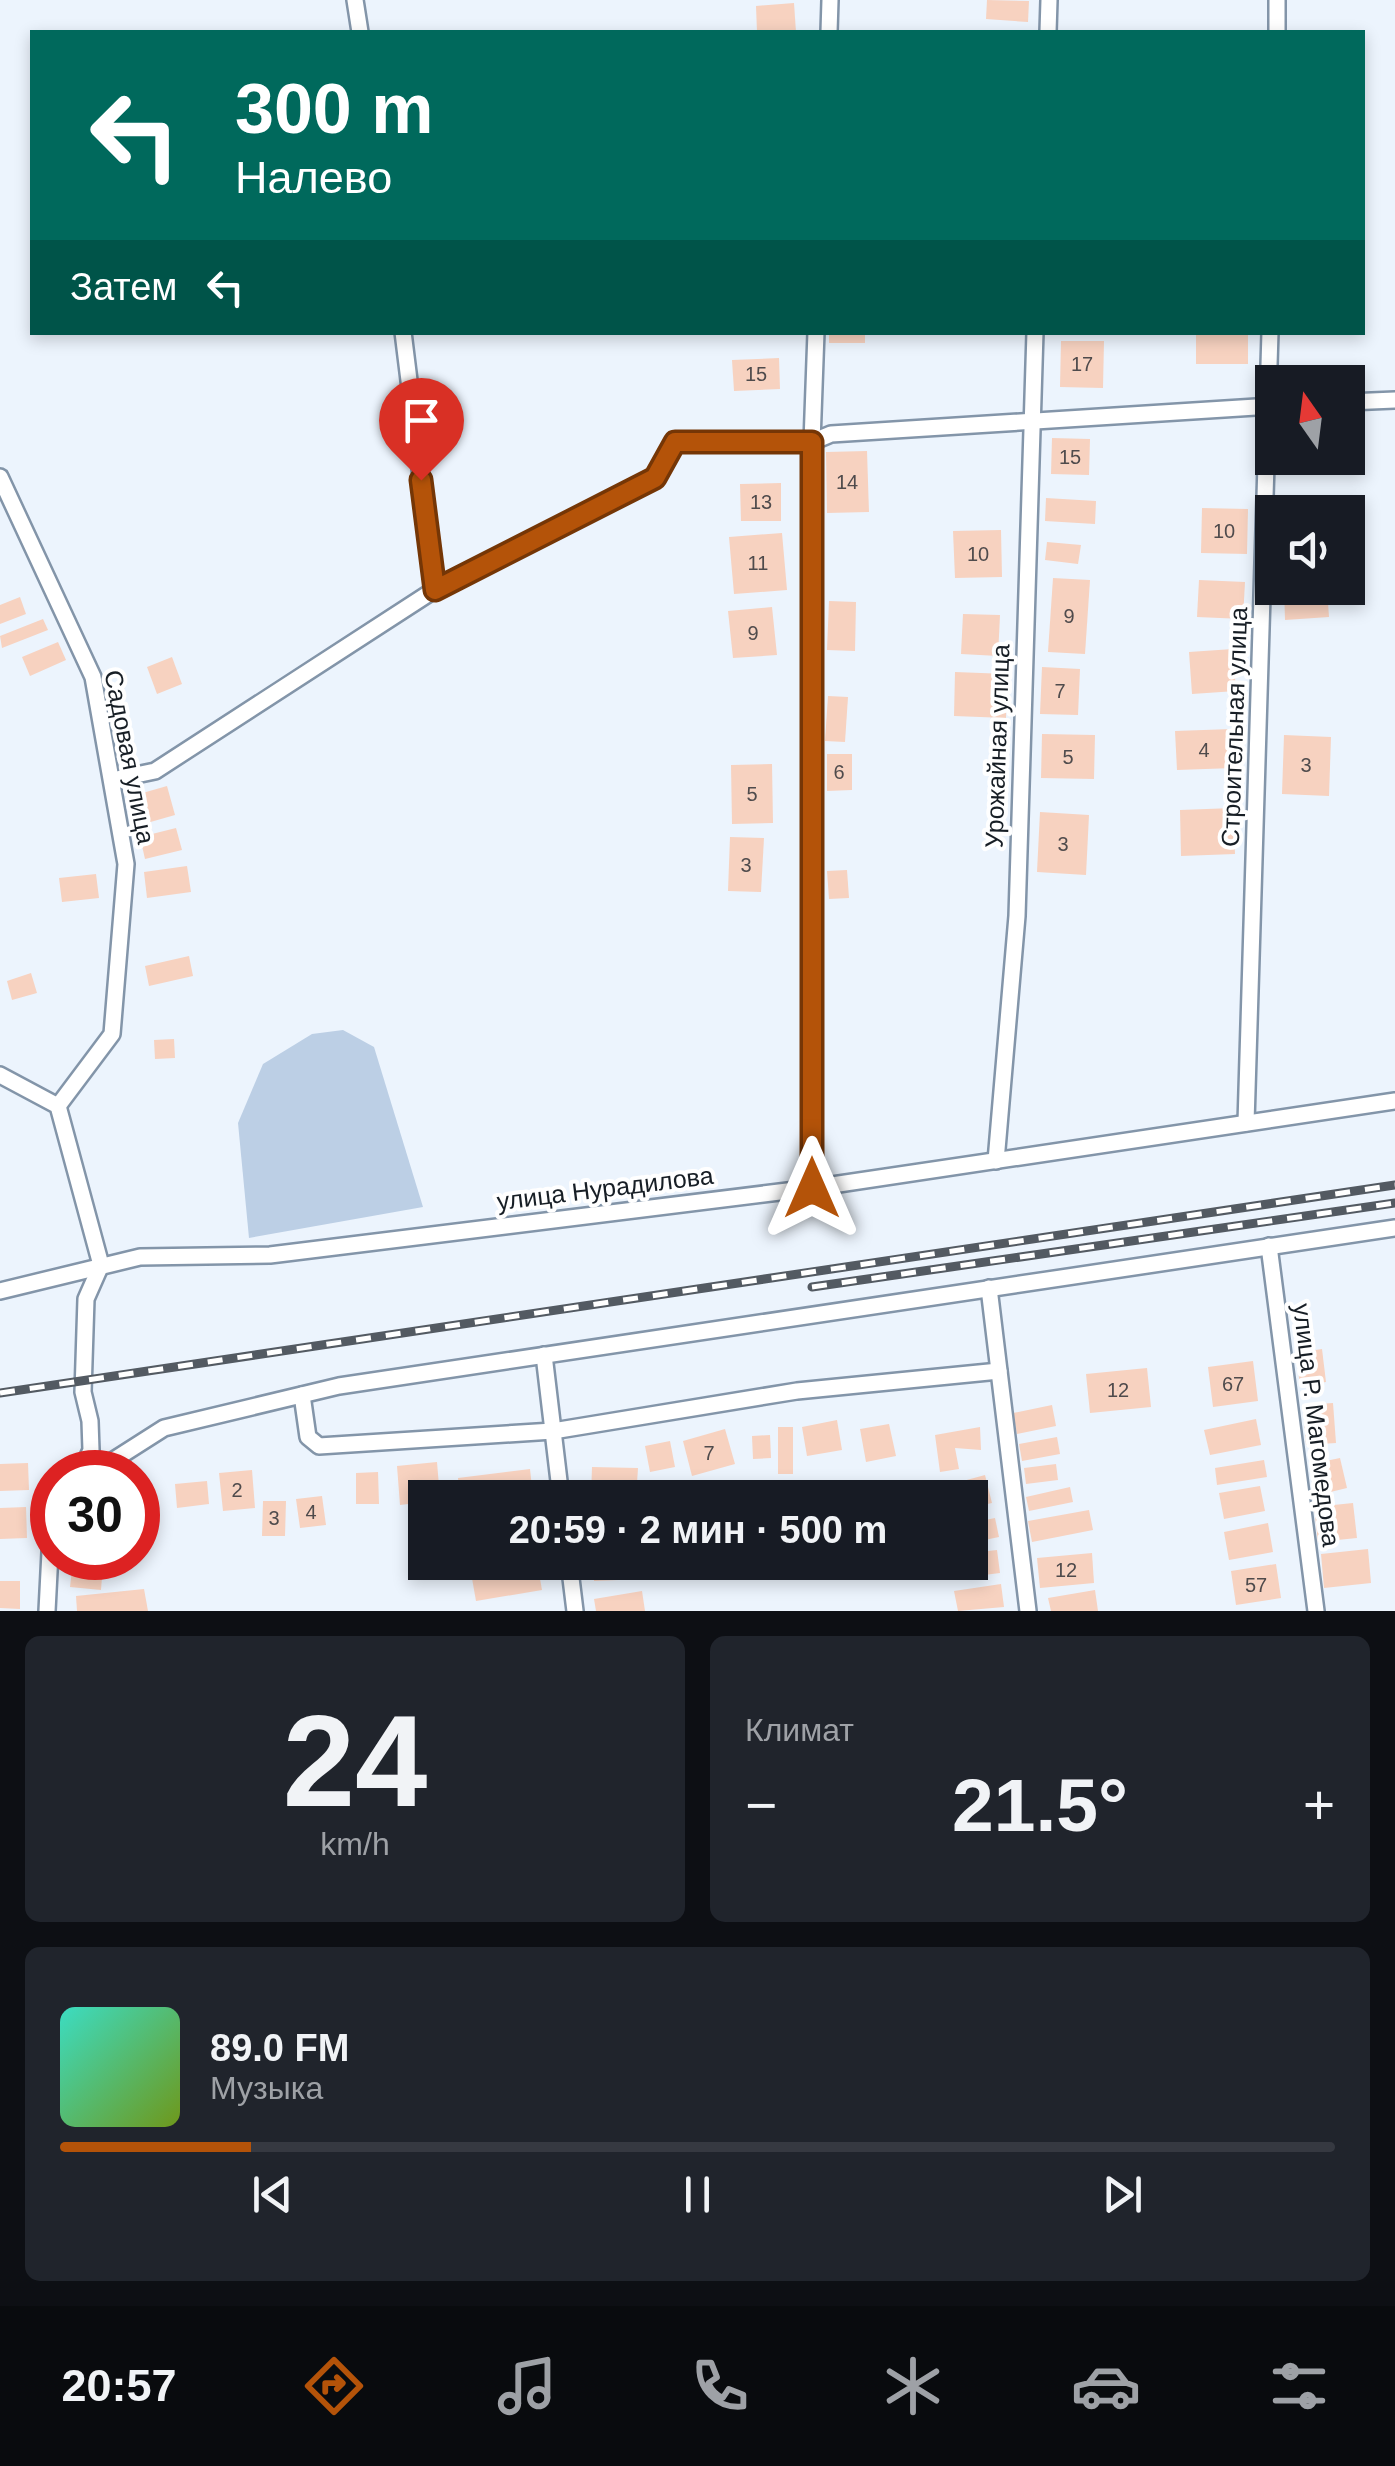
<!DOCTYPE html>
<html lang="ru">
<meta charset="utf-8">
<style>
:root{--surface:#171b24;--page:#20242c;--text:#f1f3f6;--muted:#9ea1a6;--line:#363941;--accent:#b45309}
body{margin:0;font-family:Arial,sans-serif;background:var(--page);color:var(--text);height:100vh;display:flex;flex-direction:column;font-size:38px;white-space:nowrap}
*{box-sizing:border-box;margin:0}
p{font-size:32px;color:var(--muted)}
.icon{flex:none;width:55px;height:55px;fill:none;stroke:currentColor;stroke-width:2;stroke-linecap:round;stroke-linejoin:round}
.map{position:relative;height:1611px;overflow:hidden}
.sheet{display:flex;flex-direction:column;gap:25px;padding:25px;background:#0d0f14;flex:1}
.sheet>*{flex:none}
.top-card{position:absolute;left:30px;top:30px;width:1335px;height:305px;border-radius:0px;box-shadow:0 5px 15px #0003;background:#00695c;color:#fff;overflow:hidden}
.needle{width:65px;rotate:346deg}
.buttons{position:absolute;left:1255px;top:365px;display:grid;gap:20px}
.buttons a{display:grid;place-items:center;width:110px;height:110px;border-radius:0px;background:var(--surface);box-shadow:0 5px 15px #0003;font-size:50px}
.speed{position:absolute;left:30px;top:1450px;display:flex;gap:20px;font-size:50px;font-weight:700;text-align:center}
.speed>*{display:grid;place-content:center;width:130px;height:130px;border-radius:50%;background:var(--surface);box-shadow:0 5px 15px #0003;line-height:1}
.speed .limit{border:15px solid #d22;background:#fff;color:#111}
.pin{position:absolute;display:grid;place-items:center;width:85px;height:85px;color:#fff;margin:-102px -42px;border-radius:50% 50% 50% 0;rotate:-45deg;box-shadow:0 0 10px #0007}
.pin .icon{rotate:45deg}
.me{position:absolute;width:110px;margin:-55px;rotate:0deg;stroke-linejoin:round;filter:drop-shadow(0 0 8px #0008)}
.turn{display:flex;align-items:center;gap:35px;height:210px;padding:0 40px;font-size:45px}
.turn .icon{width:130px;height:130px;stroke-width:2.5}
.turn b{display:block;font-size:70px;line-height:85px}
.then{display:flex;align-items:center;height:95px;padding:0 40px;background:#0003;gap:20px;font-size:38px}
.big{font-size:75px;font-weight:600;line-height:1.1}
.sheet .widget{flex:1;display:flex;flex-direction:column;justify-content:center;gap:15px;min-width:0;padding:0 35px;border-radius:15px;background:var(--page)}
.sheet .dial{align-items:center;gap:0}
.dial b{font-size:130px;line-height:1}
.song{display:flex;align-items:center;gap:30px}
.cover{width:120px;height:120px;border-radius:15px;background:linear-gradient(135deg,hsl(170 70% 55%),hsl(80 70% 35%))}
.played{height:10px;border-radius:5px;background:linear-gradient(90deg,var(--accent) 15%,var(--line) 15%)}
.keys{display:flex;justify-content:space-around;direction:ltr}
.heat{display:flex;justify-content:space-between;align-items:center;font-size:55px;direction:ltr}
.sheet .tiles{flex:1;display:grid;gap:25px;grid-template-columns:1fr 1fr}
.widget:last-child{grid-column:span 2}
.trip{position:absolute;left:408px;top:1480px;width:580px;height:100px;border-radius:0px;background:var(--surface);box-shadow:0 5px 15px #0003;font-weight:600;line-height:100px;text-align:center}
.dock{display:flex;height:160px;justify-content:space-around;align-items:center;background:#090b0e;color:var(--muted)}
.dock .icon{width:70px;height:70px}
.dock .on{color:var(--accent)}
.dock b{font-size:45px;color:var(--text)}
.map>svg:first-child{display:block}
.green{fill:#bccfe5}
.building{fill:#f7d2c0}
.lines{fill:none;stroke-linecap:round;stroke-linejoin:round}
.minor-casing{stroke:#8395a9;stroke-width:20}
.minor{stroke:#fff;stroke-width:15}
.rail-casing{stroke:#535a62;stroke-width:9}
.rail{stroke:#fff;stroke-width:5;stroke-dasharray:15;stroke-linecap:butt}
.route-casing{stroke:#753606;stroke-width:25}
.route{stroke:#b45309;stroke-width:18}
.labels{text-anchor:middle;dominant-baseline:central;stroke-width:8;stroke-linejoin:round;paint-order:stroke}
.number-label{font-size:20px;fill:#4f4b4c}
.street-label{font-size:25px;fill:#171e25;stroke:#fff}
</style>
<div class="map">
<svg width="1395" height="1611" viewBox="0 0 1395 1611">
<rect width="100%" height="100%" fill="#ecf4fd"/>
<polygon class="green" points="343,1030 374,1047 423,1207 249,1238 238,1123 263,1064 312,1034"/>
<g class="building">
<polygon points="987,0 1029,1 1028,22 986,19"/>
<polygon points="794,3 796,32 757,32 756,6"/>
<rect x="829" y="332" width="36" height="11"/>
<rect x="1196" y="332" width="52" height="32"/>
<polygon points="1061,341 1104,341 1103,388 1060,387"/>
<polygon points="779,358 780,389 734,391 732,360"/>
<polygon points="1052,438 1090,439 1089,475 1051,474"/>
<polygon points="867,451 869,512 827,513 826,452"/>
<polygon points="781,483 781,521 741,521 740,484"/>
<polygon points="1046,498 1096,501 1095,524 1045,521"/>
<polygon points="1290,505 1339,510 1339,512 1290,512"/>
<polygon points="1202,508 1248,509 1247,554 1201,553"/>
<polygon points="1001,530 1002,577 955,578 953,531"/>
<polygon points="782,533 787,590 734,594 729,537"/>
<polygon points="1047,542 1081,545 1078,564 1045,560"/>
<polygon points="1053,578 1090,580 1085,654 1048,652"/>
<polygon points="1199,580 1245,582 1243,619 1197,617"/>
<polygon points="1284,588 1327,588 1329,617 1285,620"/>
<polygon points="20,597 26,614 0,624 0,605"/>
<polygon points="829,601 856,602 855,651 827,650"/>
<polygon points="772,607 777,655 733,658 728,611"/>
<polygon points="963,614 1000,615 998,656 961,654"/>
<polygon points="43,619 48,630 2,648 0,636"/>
<polygon points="58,642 66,660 30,676 22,657"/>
<polygon points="1233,649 1236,691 1192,694 1189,652"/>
<polygon points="172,657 182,684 157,694 147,667"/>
<polygon points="1042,667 1080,669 1078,715 1040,714"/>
<polygon points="955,672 1007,674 1006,718 954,716"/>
<polygon points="828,696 848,697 845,742 825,741"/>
<polygon points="1232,729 1234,768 1177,770 1175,731"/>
<polygon points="1042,734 1095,735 1094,779 1041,778"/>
<polygon points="1284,735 1331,737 1329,796 1282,794"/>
<polygon points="827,754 852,754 852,790 827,791"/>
<polygon points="772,764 773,823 732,824 731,765"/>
<polygon points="167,786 175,815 140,825 132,796"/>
<polygon points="1233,808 1235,854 1181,856 1180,810"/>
<polygon points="1040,812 1089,815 1086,875 1037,872"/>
<polygon points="176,828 182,850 145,859 140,837"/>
<polygon points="730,837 764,838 761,892 728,891"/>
<polygon points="187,866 191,892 147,898 144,872"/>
<polygon points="847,870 849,898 829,899 827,871"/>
<polygon points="96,874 99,898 62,902 59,878"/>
<polygon points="189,956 193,976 149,986 145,966"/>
<polygon points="31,973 37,993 12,1000 7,981"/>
<polygon points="174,1039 175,1058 155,1059 154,1040"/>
<polygon points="1322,1349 1326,1382 1300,1386 1296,1353"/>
<polygon points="1253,1361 1258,1401 1213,1407 1208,1367"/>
<polygon points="1147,1368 1151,1407 1090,1413 1086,1374"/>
<polygon points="1333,1403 1336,1443 1306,1445 1303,1405"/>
<polygon points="1052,1405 1056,1426 1017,1434 1013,1413"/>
<polygon points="1256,1419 1261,1445 1210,1455 1204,1430"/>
<polygon points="837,1420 842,1450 807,1456 802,1427"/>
<polygon points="889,1424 896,1456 866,1462 860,1429"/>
<rect x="778" y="1427" width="15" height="47"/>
<polygon points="980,1427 981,1450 955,1448 959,1469 940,1472 935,1435"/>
<polygon points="725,1429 735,1464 692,1476 683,1441"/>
<polygon points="770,1435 771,1458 753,1459 752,1436"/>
<polygon points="1057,1437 1060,1454 1022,1461 1019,1444"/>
<polygon points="670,1441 675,1467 650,1472 645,1446"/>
<polygon points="1340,1458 1347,1488 1318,1495 1311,1464"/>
<polygon points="1264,1460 1267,1477 1217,1485 1215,1468"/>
<polygon points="437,1462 440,1498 425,1498 425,1502 400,1505 397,1466"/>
<polygon points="28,1463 29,1490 0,1491 0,1464"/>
<polygon points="1056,1464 1058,1480 1026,1484 1024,1468"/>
<polygon points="592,1467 638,1468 636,1498 591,1498"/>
<polygon points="530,1469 533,1497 460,1498 458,1478"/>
<polygon points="252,1470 255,1508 223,1511 219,1473"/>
<polygon points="378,1472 379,1504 356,1504 356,1473"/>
<polygon points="985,1475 992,1503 970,1508 970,1498 955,1498 952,1484"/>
<polygon points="207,1481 209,1504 177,1508 175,1484"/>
<polygon points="1260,1486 1265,1511 1224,1519 1219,1493"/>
<polygon points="1070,1487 1073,1502 1029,1511 1026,1497"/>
<polygon points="322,1496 326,1525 300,1528 296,1499"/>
<polygon points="263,1501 286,1501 285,1536 262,1536"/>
<polygon points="1353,1503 1357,1538 1318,1542 1314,1507"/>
<polygon points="26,1507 27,1538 0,1539 0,1508"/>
<polygon points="1089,1510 1093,1530 1032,1542 1028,1521"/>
<polygon points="995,1518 999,1537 970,1543 970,1523"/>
<polygon points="1268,1523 1273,1552 1229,1560 1224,1532"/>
<polygon points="1368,1549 1371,1583 1324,1588 1321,1554"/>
<polygon points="997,1550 1000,1573 960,1578 958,1562 970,1562 970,1553"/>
<polygon points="1092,1553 1094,1583 1040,1588 1037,1558"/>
<polygon points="73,1561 103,1564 101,1590 70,1587"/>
<polygon points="494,1562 537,1562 542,1590 476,1601 470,1567"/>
<polygon points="594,1562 642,1562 643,1579 594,1581"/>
<polygon points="1276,1564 1281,1598 1236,1605 1231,1571"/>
<polygon points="0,1581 20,1581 20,1609 0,1608"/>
<polygon points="1001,1584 1004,1607 958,1611 954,1591"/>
<polygon points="144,1589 148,1611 77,1611 76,1596"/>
<polygon points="1095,1590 1098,1611 1051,1611 1048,1598"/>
<polygon points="642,1591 645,1611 596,1611 594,1599"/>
</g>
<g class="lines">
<g class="minor-casing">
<g id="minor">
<polyline points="355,0 360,32"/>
<polyline points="829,32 830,0"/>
<polyline points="1048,32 1049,0"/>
<polyline points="1277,32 1277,0"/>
<polyline points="403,332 435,590"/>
<polyline points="1348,402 1395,400"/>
<polyline points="0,477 93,677 126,864 112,1034 58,1106"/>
<polyline points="112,780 155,771 448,581 655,478 675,442 812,442 831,434 1272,406"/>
<polyline points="0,1075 58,1106 101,1265 86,1299 83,1392 90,1421 91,1450 81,1472"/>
<polyline points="1246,1123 1270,332"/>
<polyline points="996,1161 1017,916 1035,332"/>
<polyline points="812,1188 812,442 816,332"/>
<polyline points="1269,1246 1316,1611"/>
<polyline points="989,1288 1028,1611"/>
<polyline points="0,1291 140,1257 270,1255 812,1188 1395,1101"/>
<polyline points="544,1355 561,1498"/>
<polyline points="302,1395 308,1437 319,1446 553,1431 797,1391 999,1371"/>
<polyline points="95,1472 164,1428 339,1386 1395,1228"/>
<polyline points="569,1562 575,1611"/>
<polyline points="47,1611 52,1513"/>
</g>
</g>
<use href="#minor" class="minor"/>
<g class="rail-casing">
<g id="rail">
<polyline points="812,1287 1395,1203"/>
<polyline points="0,1393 1395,1185"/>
</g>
</g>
<use href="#rail" class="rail"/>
</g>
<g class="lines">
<g class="route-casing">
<polyline id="route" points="421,480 435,590 655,478 675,442 812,442 812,1188"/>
</g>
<use href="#route" class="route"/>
</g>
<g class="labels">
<g class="number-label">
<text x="1082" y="364">17</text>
<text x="756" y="374">15</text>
<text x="1070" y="457">15</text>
<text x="847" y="482">14</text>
<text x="761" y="502">13</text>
<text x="1224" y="531">10</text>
<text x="978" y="554">10</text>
<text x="758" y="563">11</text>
<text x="1069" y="616">9</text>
<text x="753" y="633">9</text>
<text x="1060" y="691">7</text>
<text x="1204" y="750">4</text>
<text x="1068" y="757">5</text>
<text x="1306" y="765">3</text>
<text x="839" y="772">6</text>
<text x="752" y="794">5</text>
<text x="1063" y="844">3</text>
<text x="746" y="865">3</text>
<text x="1233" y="1384">67</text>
<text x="1118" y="1390">12</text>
<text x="709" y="1453">7</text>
<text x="237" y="1490">2</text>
<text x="311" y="1512">4</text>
<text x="274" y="1518">3</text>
<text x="1066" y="1570">12</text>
<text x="1256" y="1585">57</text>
</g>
<g class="street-label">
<text transform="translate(1234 727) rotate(-88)">Строительная улица</text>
<text transform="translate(997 746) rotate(-88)">Урожайная улица</text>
<text transform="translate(130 757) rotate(79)">Садовая улица</text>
<text transform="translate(605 1188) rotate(-7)">улица Нурадилова</text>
<text transform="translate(1317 1425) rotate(83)">улица Р. Магомедова</text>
</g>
</g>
</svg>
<div class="buttons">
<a><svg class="needle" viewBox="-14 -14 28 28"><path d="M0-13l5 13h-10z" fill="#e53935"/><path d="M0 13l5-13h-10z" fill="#9ea1a6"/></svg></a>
<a><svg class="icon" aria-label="sound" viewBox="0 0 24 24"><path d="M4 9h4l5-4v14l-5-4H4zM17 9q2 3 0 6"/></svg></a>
</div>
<div class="speed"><div class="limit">30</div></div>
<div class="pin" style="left:421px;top:480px;background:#d93025"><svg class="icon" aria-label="arrive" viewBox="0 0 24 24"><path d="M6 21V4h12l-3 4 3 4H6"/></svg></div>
<svg class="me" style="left:812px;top:1188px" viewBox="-20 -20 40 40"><path d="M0-17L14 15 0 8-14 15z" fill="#b45309" stroke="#fff" stroke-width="4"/></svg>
<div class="trip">20:59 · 2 мин · 500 m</div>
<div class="top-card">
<div class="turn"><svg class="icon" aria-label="left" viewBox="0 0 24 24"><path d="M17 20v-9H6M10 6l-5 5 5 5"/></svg><div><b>300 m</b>Налево</div></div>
<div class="then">Затем<svg class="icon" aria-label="left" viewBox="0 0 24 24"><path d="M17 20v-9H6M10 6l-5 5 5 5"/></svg></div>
</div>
</div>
<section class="sheet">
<div class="tiles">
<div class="widget dial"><b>24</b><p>km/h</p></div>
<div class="widget"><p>Климат</p>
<div class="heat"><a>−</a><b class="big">21.5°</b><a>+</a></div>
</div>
<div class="widget">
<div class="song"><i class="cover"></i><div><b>89.0 FM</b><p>Музыка</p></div></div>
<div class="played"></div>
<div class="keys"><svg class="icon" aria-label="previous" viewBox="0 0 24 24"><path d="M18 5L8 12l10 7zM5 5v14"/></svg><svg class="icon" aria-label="pause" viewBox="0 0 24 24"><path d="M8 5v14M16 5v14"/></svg><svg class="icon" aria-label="next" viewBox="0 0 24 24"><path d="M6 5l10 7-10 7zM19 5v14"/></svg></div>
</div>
</div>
</section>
<nav class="dock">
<b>20:57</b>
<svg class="icon on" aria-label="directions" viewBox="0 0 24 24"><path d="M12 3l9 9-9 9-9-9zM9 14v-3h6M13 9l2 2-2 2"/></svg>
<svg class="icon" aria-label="music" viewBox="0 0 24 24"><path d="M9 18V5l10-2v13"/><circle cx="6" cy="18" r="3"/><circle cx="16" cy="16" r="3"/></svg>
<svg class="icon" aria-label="phone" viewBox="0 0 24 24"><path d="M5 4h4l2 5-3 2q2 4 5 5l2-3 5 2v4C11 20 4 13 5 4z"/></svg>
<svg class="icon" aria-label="climate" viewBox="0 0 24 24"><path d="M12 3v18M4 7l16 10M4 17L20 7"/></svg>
<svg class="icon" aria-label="car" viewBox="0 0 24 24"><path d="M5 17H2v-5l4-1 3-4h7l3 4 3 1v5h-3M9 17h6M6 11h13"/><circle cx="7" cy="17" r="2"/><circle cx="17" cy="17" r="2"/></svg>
<svg class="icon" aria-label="filters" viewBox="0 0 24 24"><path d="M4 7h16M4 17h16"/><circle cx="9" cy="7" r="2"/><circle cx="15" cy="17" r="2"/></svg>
</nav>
